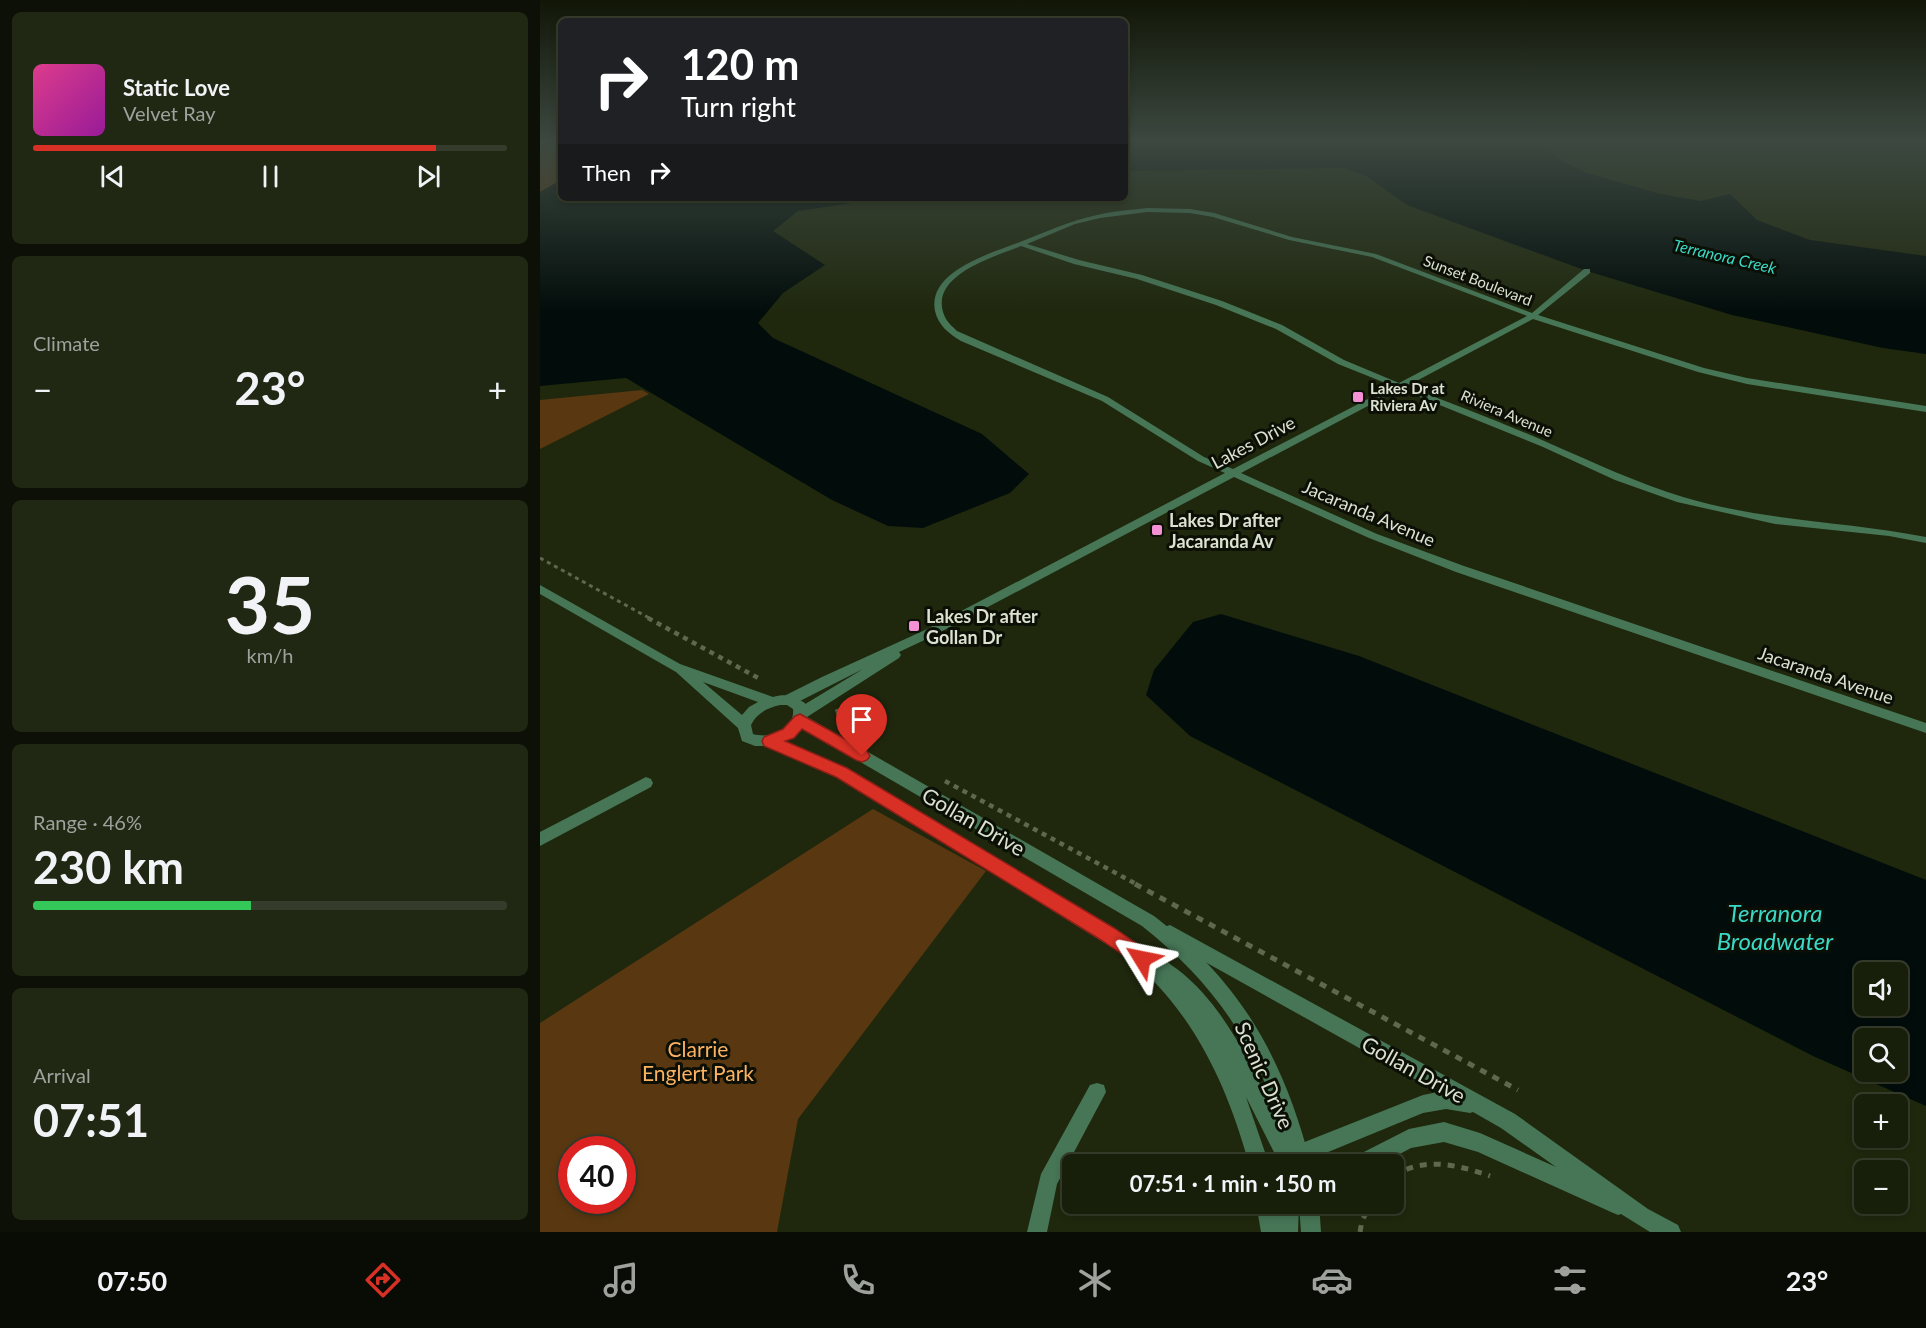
<!DOCTYPE html>
<meta charset="utf-8">
<style>
:root{--surface:#171e0a;--page:#202713;--text:#f1f3f6;--muted:#9ea29c;--line:#363c2b;--accent:#d93025}
body{margin:0;font-family:Lato,sans-serif;background:var(--page);color:var(--text);height:100vh;display:flex;flex-direction:column;font-size:22px;white-space:nowrap}
*{box-sizing:border-box;margin:0}
p{font-size:20px;color:var(--muted)}
.icon{flex:none;width:33px;height:33px;fill:none;stroke:currentColor;stroke-width:2;stroke-linecap:round;stroke-linejoin:round}
.map{position:relative;flex:1;overflow:hidden}
.panel{display:flex;flex-direction:column;gap:12px;padding:12px;background:#0d1006;width:540px}
.panel>*{flex:none}
.hud{position:absolute;left:18px;top:18px;width:570px;height:183px;border-radius:9px;box-shadow:0 3px 9px #0003,0 0 0 2px var(--line);background:#202124;color:#fff;overflow:hidden}
.fabs{position:absolute;left:1314px;top:962px;display:grid;gap:12px}
.fabs a{display:grid;place-items:center;width:54px;height:54px;border-radius:9px;background:var(--surface);box-shadow:0 3px 9px #0003,0 0 0 2px var(--line);font-size:30px}
.speed{position:absolute;left:18px;top:1136px;display:flex;gap:12px;font-size:30px;font-weight:700;text-align:center}
.speed>*{display:grid;place-content:center;width:78px;height:78px;border-radius:50%;background:var(--surface);box-shadow:0 3px 9px #0003,0 0 0 2px var(--line);line-height:1}
.speed .limit{border:9px solid #d22;background:#fff;color:#111}
.pin{position:absolute;display:grid;place-items:center;width:51px;height:51px;color:#fff;margin:-62px -26px;border-radius:50% 50% 50% 0;rotate:-45deg;box-shadow:0 0 6px #0007}
.pin .icon{rotate:45deg}
.me{position:absolute;width:66px;margin:-33px;rotate:305deg;stroke-linejoin:round;filter:drop-shadow(0 0 4px #0008)}
.turn{display:flex;align-items:center;gap:21px;height:126px;padding:0 24px;font-size:27px}
.turn .icon{width:78px;height:78px;stroke-width:2.5}
.turn b{display:block;font-size:42px;line-height:51px}
.then{display:flex;align-items:center;height:57px;padding:0 24px;background:#0003;gap:12px;font-size:22px}
.big{font-size:45px;font-weight:700;line-height:1.1}
.panel .card{flex:1;display:flex;flex-direction:column;justify-content:center;gap:9px;min-width:0;padding:0 21px;border-radius:9px;background:var(--page)}
.panel .dial{align-items:center;gap:0}
.dial b{font-size:78px;line-height:1}
.song{display:flex;align-items:center;gap:18px}
.cover{width:72px;height:72px;border-radius:9px;background:linear-gradient(135deg,hsl(330 70% 55%),hsl(300 70% 35%))}
.played{height:6px;border-radius:3px;background:linear-gradient(90deg,var(--accent) 85%,var(--line) 85%)}
.keys{display:flex;justify-content:space-around;direction:ltr}
.heat{display:flex;justify-content:space-between;align-items:center;font-size:33px;direction:ltr}
.charge{height:9px;border-radius:4px;background:linear-gradient(90deg,#34c759 46%,var(--line) 0)}
.trip{position:absolute;left:522px;top:1154px;width:342px;height:60px;border-radius:9px;background:var(--surface);box-shadow:0 3px 9px #0003,0 0 0 2px var(--line);font-weight:700;line-height:60px;text-align:center}
.dock{display:flex;height:96px;justify-content:space-around;align-items:center;background:#090c04;color:var(--muted)}
.dock .icon{width:42px;height:42px}
.dock .current{color:var(--accent)}
.dock b{font-size:27px;color:var(--text)}
main{display:flex;flex:1;min-height:0}
.map>svg:first-child{display:block}
.green{fill:#593811;fill-rule:evenodd}
.water{fill:#020d0b;fill-rule:evenodd}
.lines{fill:none;stroke-linecap:round;stroke-linejoin:round}
.path-far2{stroke:#5f674f;stroke-width:3;stroke-dasharray:4 4;stroke-linecap:butt}
.path-far1{stroke:#5f674f;stroke-width:4.5;stroke-dasharray:5 5;stroke-linecap:butt}
.path{stroke:#5f674f;stroke-width:5;stroke-dasharray:7 7;stroke-linecap:butt}
.service{stroke:#467656;stroke-width:4.5}
.minor{fill:#467656;fill-rule:evenodd}
.tertiary{fill:#467656;fill-rule:evenodd}
.route{fill:#d93025;stroke:#8d1f18;stroke-width:1.5}
.poi-dot{fill:#f491d4;stroke:#0b0f05;stroke-width:2}
.labels{text-anchor:middle;dominant-baseline:central;stroke-width:6;stroke-linejoin:round;paint-order:stroke}
.far-street-label{font-size:15px;fill:#dbe2d1;stroke:#0b0f05}
.far-poi-label{font-size:15px;font-weight:bold;fill:#dbe2d1;stroke:#0b0f05;text-anchor:start}
.far-water-label{font-size:16px;font-style:italic;fill:#3ad9c6;stroke:#0b0f05}
.street-label{font-size:18px;fill:#dbe2d1;stroke:#0b0f05}
.poi-label{font-size:18px;font-weight:bold;fill:#dbe2d1;stroke:#0b0f05;text-anchor:start}
.near-street-label{font-size:21px;fill:#dbe2d1;stroke:#0b0f05}
.near-park-label{font-size:21px;fill:#fcb261;stroke:#0b0f05}
.near-water-label{font-size:24px;font-style:italic;fill:#3ad9c6;stroke:#0b0f05}
</style>
<main>
<section class="panel">
<div class="card">
<div class="song"><i class="cover"></i><div><b>Static Love</b><p>Velvet Ray</p></div></div>
<div class="played"></div>
<div class="keys"><svg class="icon" aria-label="previous" viewBox="0 0 24 24"><path d="M18 5L8 12l10 7zM5 5v14"/></svg><svg class="icon" aria-label="pause" viewBox="0 0 24 24"><path d="M8 5v14M16 5v14"/></svg><svg class="icon" aria-label="next" viewBox="0 0 24 24"><path d="M6 5l10 7-10 7zM19 5v14"/></svg></div>
</div>
<div class="card"><p>Climate</p>
<div class="heat"><a>−</a><b class="big">23°</b><a>+</a></div>
</div>
<div class="card dial"><b>35</b><p>km/h</p></div>
<div class="card"><p>Range · 46%</p><b class="big">230 km</b><div class="charge"></div></div>
<div class="card"><p>Arrival</p><b class="big">07:51</b></div>
</section>
<div class="map">
<svg width="1386" height="1232" viewBox="0 0 1386 1232">
<rect width="100%" height="100%" fill="#1f280d"/>
<g class="green">
<polygon points="17,140 21,140 21,180 0,192 0,148"/>
<polygon points="102,390 109,394 0,449 0,400"/>
<path d="M 333,809 L 446,871 L 258,1119 L 237,1232 L 0,1232 L 0,1023 ZM 32,1149 L 82,1149 L 82,1200 L 32,1200 Z"/>
</g>
<g class="water">
<polygon points="585,140 993,140 1019,159 1046,173 1121,194 1161,201 1190,194 1217,220 1270,240 1386,256 1386,354 1343,348 1192,315 1047,271 867,205 826,176 802,168 585,171"/>
<polygon points="21,180 21,198 346,198 258,211 233,231 285,265 243,293 218,323 233,338 442,434 489,474 470,493 383,528 348,526 292,500 86,378 0,386 0,192"/>
<path d="M 681,614 L 819,656 L 1386,880 L 1386,1106 L 1273,1056 L 650,736 L 606,695 L 614,670 L 653,622 ZM 1324,972 L 1358,972 L 1358,1005 L 1324,1005 ZM 1324,1038 L 1358,1038 L 1358,1071 L 1324,1071 Z"/>
</g>
<g class="lines">
<polyline class="path-far2" points="0,558 111,619"/>
<g class="path-far1">
<polyline points="108,618 220,679"/>
<polyline points="297,709 302,724"/>
<polyline points="405,781 598,885"/>
</g>
<g class="path">
<polyline points="595,884 978,1090"/>
<path d="M 854,1176 C 884,1156 918,1165 950,1176"/>
<polyline points="820,1232 822,1221 831,1203"/>
</g>
<polyline class="service" points="0,144 7,140"/>
<g class="minor">
<path d="M 607,208 L 650,209 L 674,213 L 752,237 L 836,254 L 992,313 L 1044,269 L 1050,269 L 1050,273 L 998,315 L 1164,368 L 1207,378 L 1386,406 L 1386,412 L 1207,384 L 1158,372 L 993,319 L 867,386 C 915,405 964,423 1011,444 C 1055,463 1097,483 1143,497 C 1222,521 1305,521 1386,537 L 1386,543 L 1349,536 L 1235,524 L 1137,502 L 1075,480 L 1003,447 L 860,389 L 701,473 L 837,534 L 924,566 L 1386,723 L 1386,733 L 916,572 L 829,538 L 694,477 L 393,636 L 359,652 L 361,655 L 359,658 L 267,717 L 262,718 L 257,717 L 255,713 L 257,709 L 323,669 L 254,704 L 244,704 L 242,700 L 244,696 L 282,677 L 385,630 L 685,473 L 658,461 L 562,401 L 421,341 C 409,334 398,325 395,311 C 387,271 452,253 480,242 C 505,232 530,221 557,215 C 573,211 591,210 607,208 ZM 607,212 L 650,213 L 673,217 L 749,240 L 832,257 L 987,316 L 859,383 L 804,360 L 742,325 L 682,301 L 602,275 L 539,260 L 487,244 L 535,224 L 560,218 ZM 481,246 L 534,264 L 597,279 L 676,305 L 736,329 L 798,364 L 853,386 L 693,469 L 664,457 L 568,397 L 417,331 C 413,327 407,322 405,317 C 386,276 454,257 481,246 Z"/>
<polygon points="106,777 111,779 113,783 111,787 0,846 0,832"/>
<polygon points="630,925 975,1114 1108,1209 1138,1225 1141,1232 1110,1232 1081,1214 1078,1215 1071,1212 938,1152 904,1142 871,1148 841,1164 811,1164 814,1157 869,1129 904,1122 940,1133 1016,1167 961,1128 933,1112 930,1113 906,1109 883,1113 759,1164 752,1161 749,1154 752,1147 883,1095 898,1092 624,939 622,933 624,927"/>
<polygon points="557,1083 564,1085 566,1092 517,1184 507,1232 487,1232 501,1174 550,1085"/>
</g>
<g class="tertiary">
<path d="M 0,585 L 140,664 L 233,697 C 246,693 253,696 265,703 L 267,717 L 614,916 C 702,983 743,1058 771,1164 L 740,1164 L 706,1097 L 729,1164 L 709,1164 C 687,1085 653,1010 587,957 L 297,776 L 228,746 L 215,746 L 202,741 L 198,728 L 136,672 L 0,594 ZM 163,682 L 218,702 L 209,707 L 202,715 ZM 240,705 L 247,705 L 253,709 C 255,731 231,739 213,734 L 211,725 C 217,713 227,708 240,705 ZM 262,728 L 602,926 C 673,982 715,1043 742,1129 C 713,1072 689,1009 637,969 C 629,964 623,957 614,954 L 610,955 L 573,928 L 307,768 L 245,741 L 256,735 Z"/>
<polygon points="716,1203 736,1203 738,1216 739,1203 779,1203 781,1232 761,1232 759,1205 758,1232 721,1232"/>
</g>
</g>
<linearGradient id="sky" x2="0" y2="1"><stop stop-color="#111607"/><stop offset="0.45" stop-color="#3c4840"/><stop offset="1" stop-color="#3c4840" stop-opacity="0"/></linearGradient>
<rect width="1386" height="313" fill="url(#sky)"/>
<polygon class="route" points="260,714 327,751 330,756 327,760 322,762 316,760 262,729 254,738 245,741 307,768 574,928 609,952 612,959 609,965 602,968 561,940 296,777 224,746 222,741 224,737 243,729 255,716"/>
<g class="poi-dot">
<rect x="812" y="391" width="12" height="12" rx="3"/>
<rect x="611" y="524" width="12" height="12" rx="3"/>
<rect x="368" y="620" width="12" height="12" rx="3"/>
</g>
<g class="labels">
<g class="far-street-label">
<text transform="translate(938 280) rotate(21)">Sunset Boulevard</text>
<text transform="translate(967 413) rotate(23)">Riviera Avenue</text>
</g>
<g class="far-poi-label">
<text x="830" y="388">Lakes Dr at<tspan x="830" dy="17">Riviera Av</tspan></text>
</g>
<g class="far-water-label">
<text transform="translate(1185 256) rotate(13)">Terranora Creek</text>
</g>
<g class="street-label">
<text transform="translate(713 442) rotate(-28)">Lakes Drive</text>
<text transform="translate(829 513) rotate(23)">Jacaranda Avenue</text>
<text transform="translate(1286 675) rotate(19)">Jacaranda Avenue</text>
</g>
<g class="poi-label">
<text x="629" y="520">Lakes Dr after<tspan x="629" dy="21">Jacaranda Av</tspan></text>
<text x="386" y="616">Lakes Dr after<tspan x="386" dy="21">Gollan Dr</tspan></text>
</g>
<g class="near-street-label">
<text transform="translate(434 821) rotate(30)">Gollan Drive</text>
<text transform="translate(874 1069) rotate(29)">Gollan Drive</text>
<text transform="translate(725 1075) rotate(66)">Scenic Drive</text>
</g>
<g class="near-park-label">
<text x="158" y="1048">Clarrie<tspan x="158" dy="24">Englert Park</tspan></text>
</g>
<g class="near-water-label">
<text x="1235" y="912">Terranora<tspan x="1235" dy="28">Broadwater</tspan></text>
</g>
</g>
</svg>
<div class="fabs">
<a><svg class="icon" aria-label="sound" viewBox="0 0 24 24"><path d="M4 9h4l5-4v14l-5-4H4zM17 9q2 3 0 6"/></svg></a>
<a><svg class="icon" aria-label="search" viewBox="0 0 24 24"><circle cx="10" cy="10" r="6"/><path d="M15 15l6 6"/></svg></a>
<a>+</a>
<a>−</a>
</div>
<div class="speed"><div class="limit">40</div></div>
<div class="pin" style="left:322px;top:756px;background:#d93025"><svg class="icon" aria-label="arrive" viewBox="0 0 24 24"><path d="M6 21V4h12l-3 4 3 4H6"/></svg></div>
<svg class="me" style="left:602px;top:959px" viewBox="-20 -20 40 40"><path d="M0-17L14 15 0 8-14 15z" fill="#d93025" stroke="#fff" stroke-width="4"/></svg>
<div class="trip">07:51 · 1 min · 150 m</div>
<div class="hud">
<div class="turn"><svg class="icon" aria-label="right" viewBox="0 0 24 24"><path d="M7 20v-9h11M14 6l5 5-5 5"/></svg><div><b>120 m</b>Turn right</div></div>
<div class="then">Then<svg class="icon" aria-label="right" viewBox="0 0 24 24"><path d="M7 20v-9h11M14 6l5 5-5 5"/></svg></div>
</div>
</div>
</main>
<nav class="dock">
<b>07:50</b>
<svg class="icon current" aria-label="directions" viewBox="0 0 24 24"><path d="M12 3l9 9-9 9-9-9zM9 14v-3h6M13 9l2 2-2 2"/></svg>
<svg class="icon" aria-label="music" viewBox="0 0 24 24"><path d="M9 18V5l10-2v13"/><circle cx="6" cy="18" r="3"/><circle cx="16" cy="16" r="3"/></svg>
<svg class="icon" aria-label="phone" viewBox="0 0 24 24"><path d="M5 4h4l2 5-3 2q2 4 5 5l2-3 5 2v4C11 20 4 13 5 4z"/></svg>
<svg class="icon" aria-label="climate" viewBox="0 0 24 24"><path d="M12 3v18M4 7l16 10M4 17L20 7"/></svg>
<svg class="icon" aria-label="car" viewBox="0 0 24 24"><path d="M5 17H2v-5l4-1 3-4h7l3 4 3 1v5h-3M9 17h6M6 11h13"/><circle cx="7" cy="17" r="2"/><circle cx="17" cy="17" r="2"/></svg>
<svg class="icon" aria-label="filters" viewBox="0 0 24 24"><path d="M4 7h16M4 17h16"/><circle cx="9" cy="7" r="2"/><circle cx="15" cy="17" r="2"/></svg>
<b>23°</b>
</nav>
